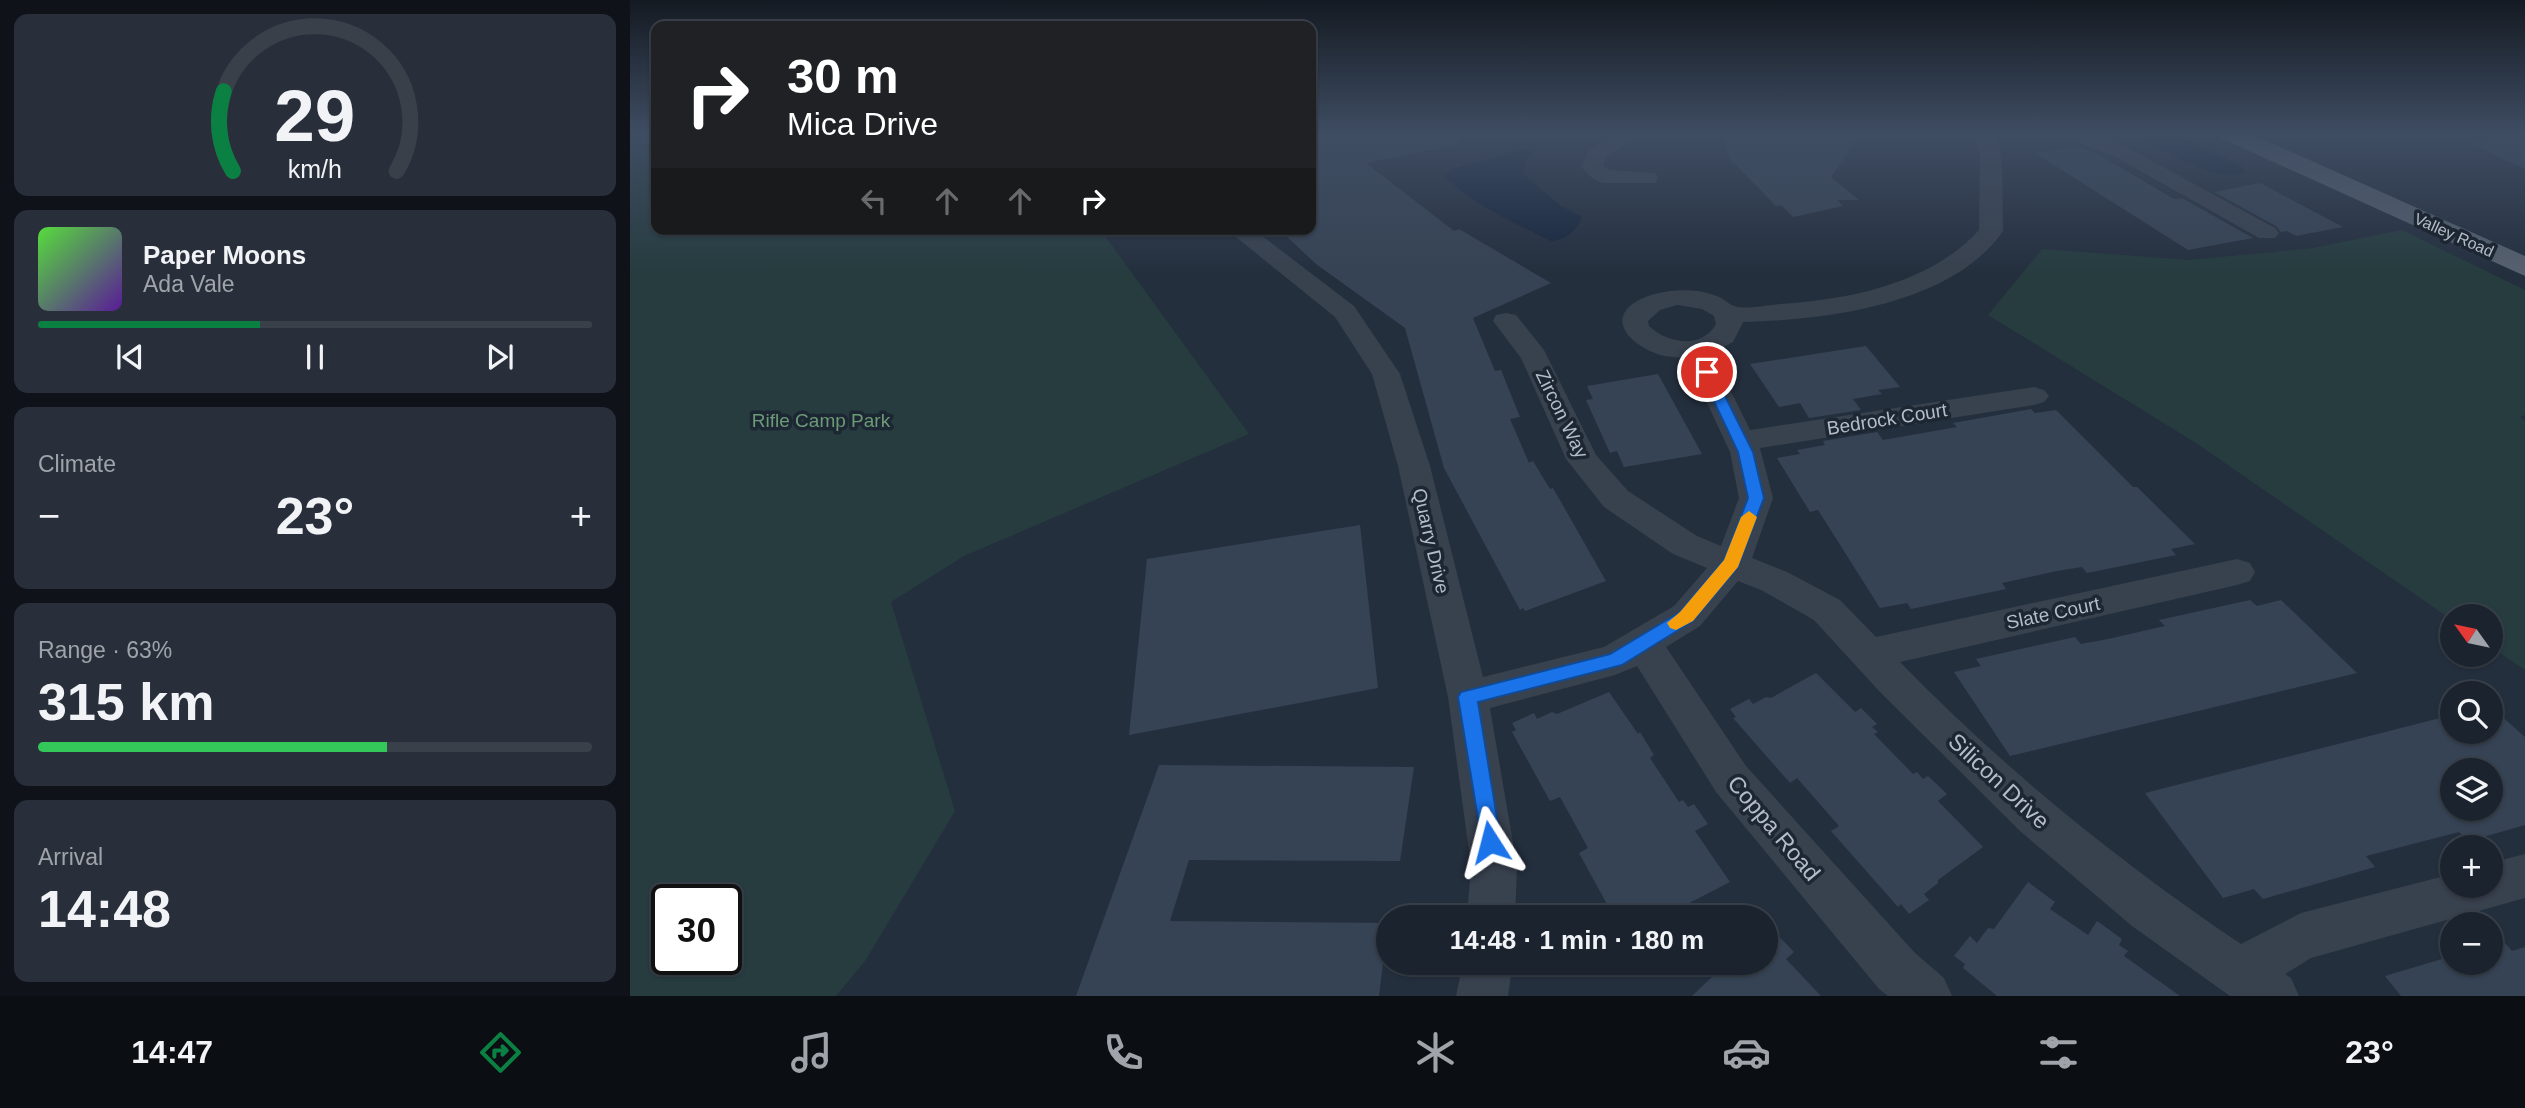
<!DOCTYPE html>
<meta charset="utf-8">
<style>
:root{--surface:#1b232e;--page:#282f3a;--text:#f1f3f6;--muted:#a0a4aa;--line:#39404a;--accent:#0b8043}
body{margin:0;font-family:Arial,sans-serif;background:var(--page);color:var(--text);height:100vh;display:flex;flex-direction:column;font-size:26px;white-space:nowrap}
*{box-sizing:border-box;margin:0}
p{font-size:23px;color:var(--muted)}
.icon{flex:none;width:38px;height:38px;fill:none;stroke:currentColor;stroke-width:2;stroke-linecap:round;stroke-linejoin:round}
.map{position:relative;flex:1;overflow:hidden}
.panel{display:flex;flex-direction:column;gap:14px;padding:14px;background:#0f1319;width:630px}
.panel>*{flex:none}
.banner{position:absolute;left:21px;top:21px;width:665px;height:214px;border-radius:14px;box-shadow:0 2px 5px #0004,0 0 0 2px var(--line);background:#202124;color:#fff;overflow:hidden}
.needle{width:46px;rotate:303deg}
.tools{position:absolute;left:1810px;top:604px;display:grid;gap:14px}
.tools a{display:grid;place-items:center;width:63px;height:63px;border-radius:50%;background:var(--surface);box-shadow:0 2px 5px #0004,0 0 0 2px var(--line);font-size:35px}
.speed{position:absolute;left:21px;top:884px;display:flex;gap:14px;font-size:35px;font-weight:700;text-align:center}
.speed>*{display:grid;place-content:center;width:91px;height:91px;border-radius:50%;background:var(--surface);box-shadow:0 2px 5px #0004,0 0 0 2px var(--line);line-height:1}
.speed .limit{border:4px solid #111;border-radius:10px;background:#fff;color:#111}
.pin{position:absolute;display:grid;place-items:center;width:60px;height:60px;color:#fff;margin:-30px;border:4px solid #fff;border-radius:50%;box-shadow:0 2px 7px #0007}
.me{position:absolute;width:77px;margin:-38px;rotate:351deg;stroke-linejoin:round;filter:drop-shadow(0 0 5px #0008)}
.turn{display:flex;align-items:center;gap:24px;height:147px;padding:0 21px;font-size:32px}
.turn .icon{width:91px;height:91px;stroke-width:2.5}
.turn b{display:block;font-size:49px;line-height:60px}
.lanes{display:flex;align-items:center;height:66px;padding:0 21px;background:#0003;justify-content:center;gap:35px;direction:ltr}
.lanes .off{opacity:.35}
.big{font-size:52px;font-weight:700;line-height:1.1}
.panel .widget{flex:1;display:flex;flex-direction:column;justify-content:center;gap:10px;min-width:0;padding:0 24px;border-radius:14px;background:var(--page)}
.panel .dial{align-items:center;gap:0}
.dial svg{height:182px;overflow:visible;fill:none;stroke:var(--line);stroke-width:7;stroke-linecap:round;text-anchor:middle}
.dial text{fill:var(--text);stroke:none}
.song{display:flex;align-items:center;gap:21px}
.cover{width:84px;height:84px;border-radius:10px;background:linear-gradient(135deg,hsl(110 70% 55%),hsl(270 70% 35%))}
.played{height:7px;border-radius:4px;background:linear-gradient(90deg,var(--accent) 40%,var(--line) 40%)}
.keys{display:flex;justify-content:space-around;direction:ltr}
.heat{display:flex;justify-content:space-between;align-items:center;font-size:38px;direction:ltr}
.charge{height:10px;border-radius:5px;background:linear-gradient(90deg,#34c759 63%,var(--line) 0)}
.trip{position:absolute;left:746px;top:905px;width:402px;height:70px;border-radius:35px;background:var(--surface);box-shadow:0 2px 5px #0004,0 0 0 2px var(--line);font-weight:700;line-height:70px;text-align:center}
.tabs{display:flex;height:112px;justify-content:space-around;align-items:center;background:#0b0e12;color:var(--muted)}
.tabs .icon{width:49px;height:49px}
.tabs .current{color:var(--accent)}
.tabs b{font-size:32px;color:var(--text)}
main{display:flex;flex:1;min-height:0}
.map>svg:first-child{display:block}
.green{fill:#263c3f;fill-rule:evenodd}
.water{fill:#17263c}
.building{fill:#364354;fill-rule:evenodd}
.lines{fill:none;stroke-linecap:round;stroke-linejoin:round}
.minor{fill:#38414e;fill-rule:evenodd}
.primary{fill:#56606e;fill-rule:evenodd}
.route{fill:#1a73e8;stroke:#114b97;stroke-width:2}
.slow{fill:#f59e0b}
.labels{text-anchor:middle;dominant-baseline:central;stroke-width:7;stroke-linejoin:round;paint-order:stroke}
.far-street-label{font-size:16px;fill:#b4bcc9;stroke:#1d2633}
.street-label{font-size:19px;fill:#b4bcc9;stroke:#1d2633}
.park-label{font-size:19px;fill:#6b9a76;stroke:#1d2633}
.near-street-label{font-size:23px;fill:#b4bcc9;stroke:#1d2633}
</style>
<main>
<section class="panel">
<div class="widget dial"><svg viewBox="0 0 100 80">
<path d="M14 69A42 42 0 1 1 86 69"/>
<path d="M14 69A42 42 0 0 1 10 34" stroke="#0b8043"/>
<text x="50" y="56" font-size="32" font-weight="700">29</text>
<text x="50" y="72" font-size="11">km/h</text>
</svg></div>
<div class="widget">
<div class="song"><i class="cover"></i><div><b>Paper Moons</b><p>Ada Vale</p></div></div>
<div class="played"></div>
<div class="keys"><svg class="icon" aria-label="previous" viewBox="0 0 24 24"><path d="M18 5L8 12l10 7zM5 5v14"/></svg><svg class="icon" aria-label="pause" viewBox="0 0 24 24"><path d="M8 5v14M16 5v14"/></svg><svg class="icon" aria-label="next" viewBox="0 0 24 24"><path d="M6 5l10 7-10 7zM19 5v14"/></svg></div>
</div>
<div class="widget"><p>Climate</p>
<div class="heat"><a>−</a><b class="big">23°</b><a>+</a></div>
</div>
<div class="widget"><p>Range · 63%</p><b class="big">315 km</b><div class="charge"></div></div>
<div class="widget"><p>Arrival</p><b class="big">14:48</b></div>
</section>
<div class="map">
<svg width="1895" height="996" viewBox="0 0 1895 996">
<rect width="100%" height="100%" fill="#242f3e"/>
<g class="green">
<path d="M 0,133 L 26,133 L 26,229 L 470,229 L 619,434 L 334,556 L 261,602 L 325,811 L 235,961 L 206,996 L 0,996 ZM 37,900 L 96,900 L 96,959 L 37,959 Z"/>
<polygon points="1772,230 1895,290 1895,415 1890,417 1895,421 1895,670 1860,646 1860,616 1822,616 1822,620 1566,443 1358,315 1412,249 1560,260 1683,248"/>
</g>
<g class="water">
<path d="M 1504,133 L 1539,133 L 1610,165 L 1616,173 C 1576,182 1538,151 1504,133 Z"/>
<path d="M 890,150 L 904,151 L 895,161 L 894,175 L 931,206 L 952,217 C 947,231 936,240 921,241 C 883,223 846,206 815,177 L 821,169 Z"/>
</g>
<g class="building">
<polygon points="681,133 829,133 830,144 736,163 824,231 829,229 921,283 843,318 865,371 871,370 890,417 880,419 899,463 903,461 920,489 923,488 976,581 895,611 893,608 890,610 814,468 775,328 686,264 655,235 681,229"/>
<polygon points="1085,133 1198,133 1228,137 1201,177 1229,200 1207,200 1213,206 1163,217 1151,205 1146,206 1098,157 1101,157 1094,148 1099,147"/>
<polygon points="1895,135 1895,169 1837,142"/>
<polygon points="1449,146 1460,152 1464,152 1544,199 1552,198 1623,238 1558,250 1405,153"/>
<polygon points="1630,183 1713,227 1666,236 1657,231 1651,232 1646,226 1584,192"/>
<polygon points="1236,346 1270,387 1248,390 1252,394 1223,399 1231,410 1179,418 1170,403 1149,407 1120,364"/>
<polygon points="1028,374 1072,454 994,467 987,451 980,453 956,400 963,399 957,386"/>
<polygon points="1401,409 1405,413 1426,410 1503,487 1507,487 1565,544 1541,549 1546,555 1457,573 1452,567 1427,571 1372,583 1376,589 1281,609 1277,603 1250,608 1188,510 1180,512 1147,458 1170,454 1167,450 1195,445 1193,441 1247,432 1253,440 1327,427 1323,423"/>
<polygon points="730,525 748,688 499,735 517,559"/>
<polygon points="1620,600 1627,606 1651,600 1727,673 1380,756 1324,672 1351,666 1346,659 1445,637 1451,644 1478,639 1535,626 1529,620"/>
<polygon points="1186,673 1225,712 1231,708 1247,724 1242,727 1248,732 1244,734 1283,774 1287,772 1293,779 1298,776 1317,794 1308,801 1353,847 1308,880 1308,883 1294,894 1299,900 1279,914 1271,904 1268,907 1201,831 1209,826 1167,778 1160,783 1103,718 1106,717 1100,709 1119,699 1123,704 1136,697 1141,698"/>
<polygon points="979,692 1008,734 1010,732 1024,755 1020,758 1049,802 1053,800 1058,807 1064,804 1078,824 1065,831 1100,882 1042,912 1043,917 984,917 949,853 958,848 930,797 920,801 882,732 886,730 882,723 904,713 907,719 922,712 927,714"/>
<path d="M 1860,706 L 1895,737 L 1895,825 L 1839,841 L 1829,832 L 1736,856 L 1745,867 L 1633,899 L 1624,889 L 1593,898 L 1515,793 L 1822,715 L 1822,732 L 1860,732 ZM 1822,770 L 1860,770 L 1860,808 L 1822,808 Z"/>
<polygon points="529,765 784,767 770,861 559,860 540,921 758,923 749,996 446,996"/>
<polygon points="1398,882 1425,902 1420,909 1458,935 1467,921 1492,939 1489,945 1498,951 1494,956 1550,996 1367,996 1333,968 1335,964 1324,956 1340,936 1347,943 1358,928 1364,929"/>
<polygon points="1136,923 1164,952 1156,959 1191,996 1062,996 1085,974 1092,975 1105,962 1136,962"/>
<polygon points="1872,940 1882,951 1895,947 1895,996 1771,996 1755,976 1822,956 1822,962 1860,962 1860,944"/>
</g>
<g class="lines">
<g class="minor">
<path d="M 987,133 L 1012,133 L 976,157 L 973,165 L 979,170 L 1025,173 L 1028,178 L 1025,183 L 973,183 C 963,180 957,174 951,166 L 960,150 Z"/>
<path d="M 1346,133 L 1366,133 L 1372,158 L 1373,231 C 1322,305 1195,320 1113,322 L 1103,342 L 1082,353 L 1120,430 L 1404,387 L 1414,390 L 1419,396 L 1414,402 L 1404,405 L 1130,448 L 1143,498 L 1122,558 L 1157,572 L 1210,600 L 1246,637 L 1607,559 L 1620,563 L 1625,572 L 1620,581 L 1607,585 L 1270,662 C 1373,768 1489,862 1611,944 L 1671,913 L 1822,874 L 1822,886 L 1860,886 L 1860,863 L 1895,854 L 1895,898 L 1681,958 L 1655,974 L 1661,978 L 1669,996 L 1600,996 L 1502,926 L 1390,831 L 1250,692 L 1184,620 L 1131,590 L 1108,581 L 1070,626 L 1036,647 L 1116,766 L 1285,953 L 1314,978 L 1322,996 L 1258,996 L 1249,989 L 1086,792 L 1007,666 L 985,675 L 860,708 L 887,866 L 885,917 L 837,917 L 841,866 L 818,697 L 768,466 L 742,374 L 705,317 L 596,229 L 623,229 L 724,306 L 770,374 L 800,466 L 853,677 L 974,647 L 1044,606 L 1077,568 L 1043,554 L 974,507 L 936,459 L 891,358 L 863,321 L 866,315 L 876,313 L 886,315 L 914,350 L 966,455 L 998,491 L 1067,536 L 1091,546 L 1109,498 L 1100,452 L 1056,358 C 1047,357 1038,357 1030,355 C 992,342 973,311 1021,295 C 1043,289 1068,288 1089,297 C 1095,300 1101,306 1108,307 C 1121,309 1137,305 1150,304 C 1219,300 1301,283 1349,230 L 1350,158 ZM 1047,305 L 1072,309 L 1084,316 L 1086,324 C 1072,349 1038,344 1019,326 L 1018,321 L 1030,310 Z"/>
<polygon points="1433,133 1462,133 1498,148 1645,228 1649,233 1645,238 1629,238 1484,156 1436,137"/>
<polygon points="833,962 883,962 878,996 826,996"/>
</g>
<polygon class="primary" points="1588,133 1619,133 1895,256 1895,276 1591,138"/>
</g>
<linearGradient id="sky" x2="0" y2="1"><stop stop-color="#141a22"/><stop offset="0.49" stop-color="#3f4d63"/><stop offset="1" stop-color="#3f4d63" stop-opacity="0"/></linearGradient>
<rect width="1895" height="273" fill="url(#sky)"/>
<polygon class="route" points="1077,367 1083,372 1123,452 1134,498 1108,567 1063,621 992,665 848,702 871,842 868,849 860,852 853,849 828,697 831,692 980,654 1050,612 1094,560 1118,498 1108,452 1070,372"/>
<polygon class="slow" points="1119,511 1127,517 1108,567 1063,621 1046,630 1040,628 1037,623 1050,612 1094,560 1111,517"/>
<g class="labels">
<g class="far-street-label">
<text transform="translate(1824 235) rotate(24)">Valley Road</text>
</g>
<g class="street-label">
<text transform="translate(932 414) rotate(64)">Zircon Way</text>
<text transform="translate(1257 419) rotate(-9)">Bedrock Court</text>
<text transform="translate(801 541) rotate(77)">Quarry Drive</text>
<text transform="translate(1423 613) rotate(-12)">Slate Court</text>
</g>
<g class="park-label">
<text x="191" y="420">Rifle Camp Park</text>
</g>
<g class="near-street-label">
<text transform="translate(1369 781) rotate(43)">Silicon Drive</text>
<text transform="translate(1144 828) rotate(50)">Coppa Road</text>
</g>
</g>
</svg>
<div class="tools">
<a><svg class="needle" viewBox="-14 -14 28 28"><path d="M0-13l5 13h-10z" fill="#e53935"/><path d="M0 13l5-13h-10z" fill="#a0a4aa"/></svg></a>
<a><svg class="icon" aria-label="search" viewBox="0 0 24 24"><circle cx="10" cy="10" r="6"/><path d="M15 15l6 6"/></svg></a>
<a><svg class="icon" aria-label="layers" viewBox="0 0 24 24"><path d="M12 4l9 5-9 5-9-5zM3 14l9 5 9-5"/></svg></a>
<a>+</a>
<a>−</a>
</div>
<div class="speed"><div class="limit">30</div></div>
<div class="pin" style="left:1077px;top:372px;background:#d93025"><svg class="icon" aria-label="arrive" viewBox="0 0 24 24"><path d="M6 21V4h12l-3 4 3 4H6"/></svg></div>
<svg class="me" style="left:860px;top:842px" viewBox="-20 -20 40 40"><path d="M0-17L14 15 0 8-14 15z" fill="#1a73e8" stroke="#fff" stroke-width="4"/></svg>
<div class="trip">14:48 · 1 min · 180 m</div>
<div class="banner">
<div class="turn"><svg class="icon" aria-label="right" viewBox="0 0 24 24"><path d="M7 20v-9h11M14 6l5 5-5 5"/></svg><div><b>30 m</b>Mica Drive</div></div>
<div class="lanes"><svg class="icon off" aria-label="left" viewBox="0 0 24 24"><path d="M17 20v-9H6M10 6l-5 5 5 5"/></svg><svg class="icon off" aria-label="ahead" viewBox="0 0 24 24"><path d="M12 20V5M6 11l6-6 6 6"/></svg><svg class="icon off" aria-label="ahead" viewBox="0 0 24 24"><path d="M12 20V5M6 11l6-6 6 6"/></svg><svg class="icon" aria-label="right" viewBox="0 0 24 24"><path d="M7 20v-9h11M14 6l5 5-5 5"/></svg></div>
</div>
</div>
</main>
<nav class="tabs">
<b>14:47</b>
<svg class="icon current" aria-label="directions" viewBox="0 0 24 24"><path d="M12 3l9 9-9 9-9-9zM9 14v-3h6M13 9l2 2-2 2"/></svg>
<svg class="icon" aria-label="music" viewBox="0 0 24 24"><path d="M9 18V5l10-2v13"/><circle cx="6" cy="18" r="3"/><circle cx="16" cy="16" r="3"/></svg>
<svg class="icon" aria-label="phone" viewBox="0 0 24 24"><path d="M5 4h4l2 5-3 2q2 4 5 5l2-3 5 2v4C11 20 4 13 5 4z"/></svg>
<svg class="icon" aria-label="climate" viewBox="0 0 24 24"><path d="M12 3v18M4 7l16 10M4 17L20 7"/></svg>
<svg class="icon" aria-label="car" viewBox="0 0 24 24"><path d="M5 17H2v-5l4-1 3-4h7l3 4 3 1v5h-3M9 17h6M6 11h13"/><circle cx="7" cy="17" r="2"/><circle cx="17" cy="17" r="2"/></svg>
<svg class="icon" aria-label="filters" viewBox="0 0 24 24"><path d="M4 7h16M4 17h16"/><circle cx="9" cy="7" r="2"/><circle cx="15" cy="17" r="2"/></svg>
<b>23°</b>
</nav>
